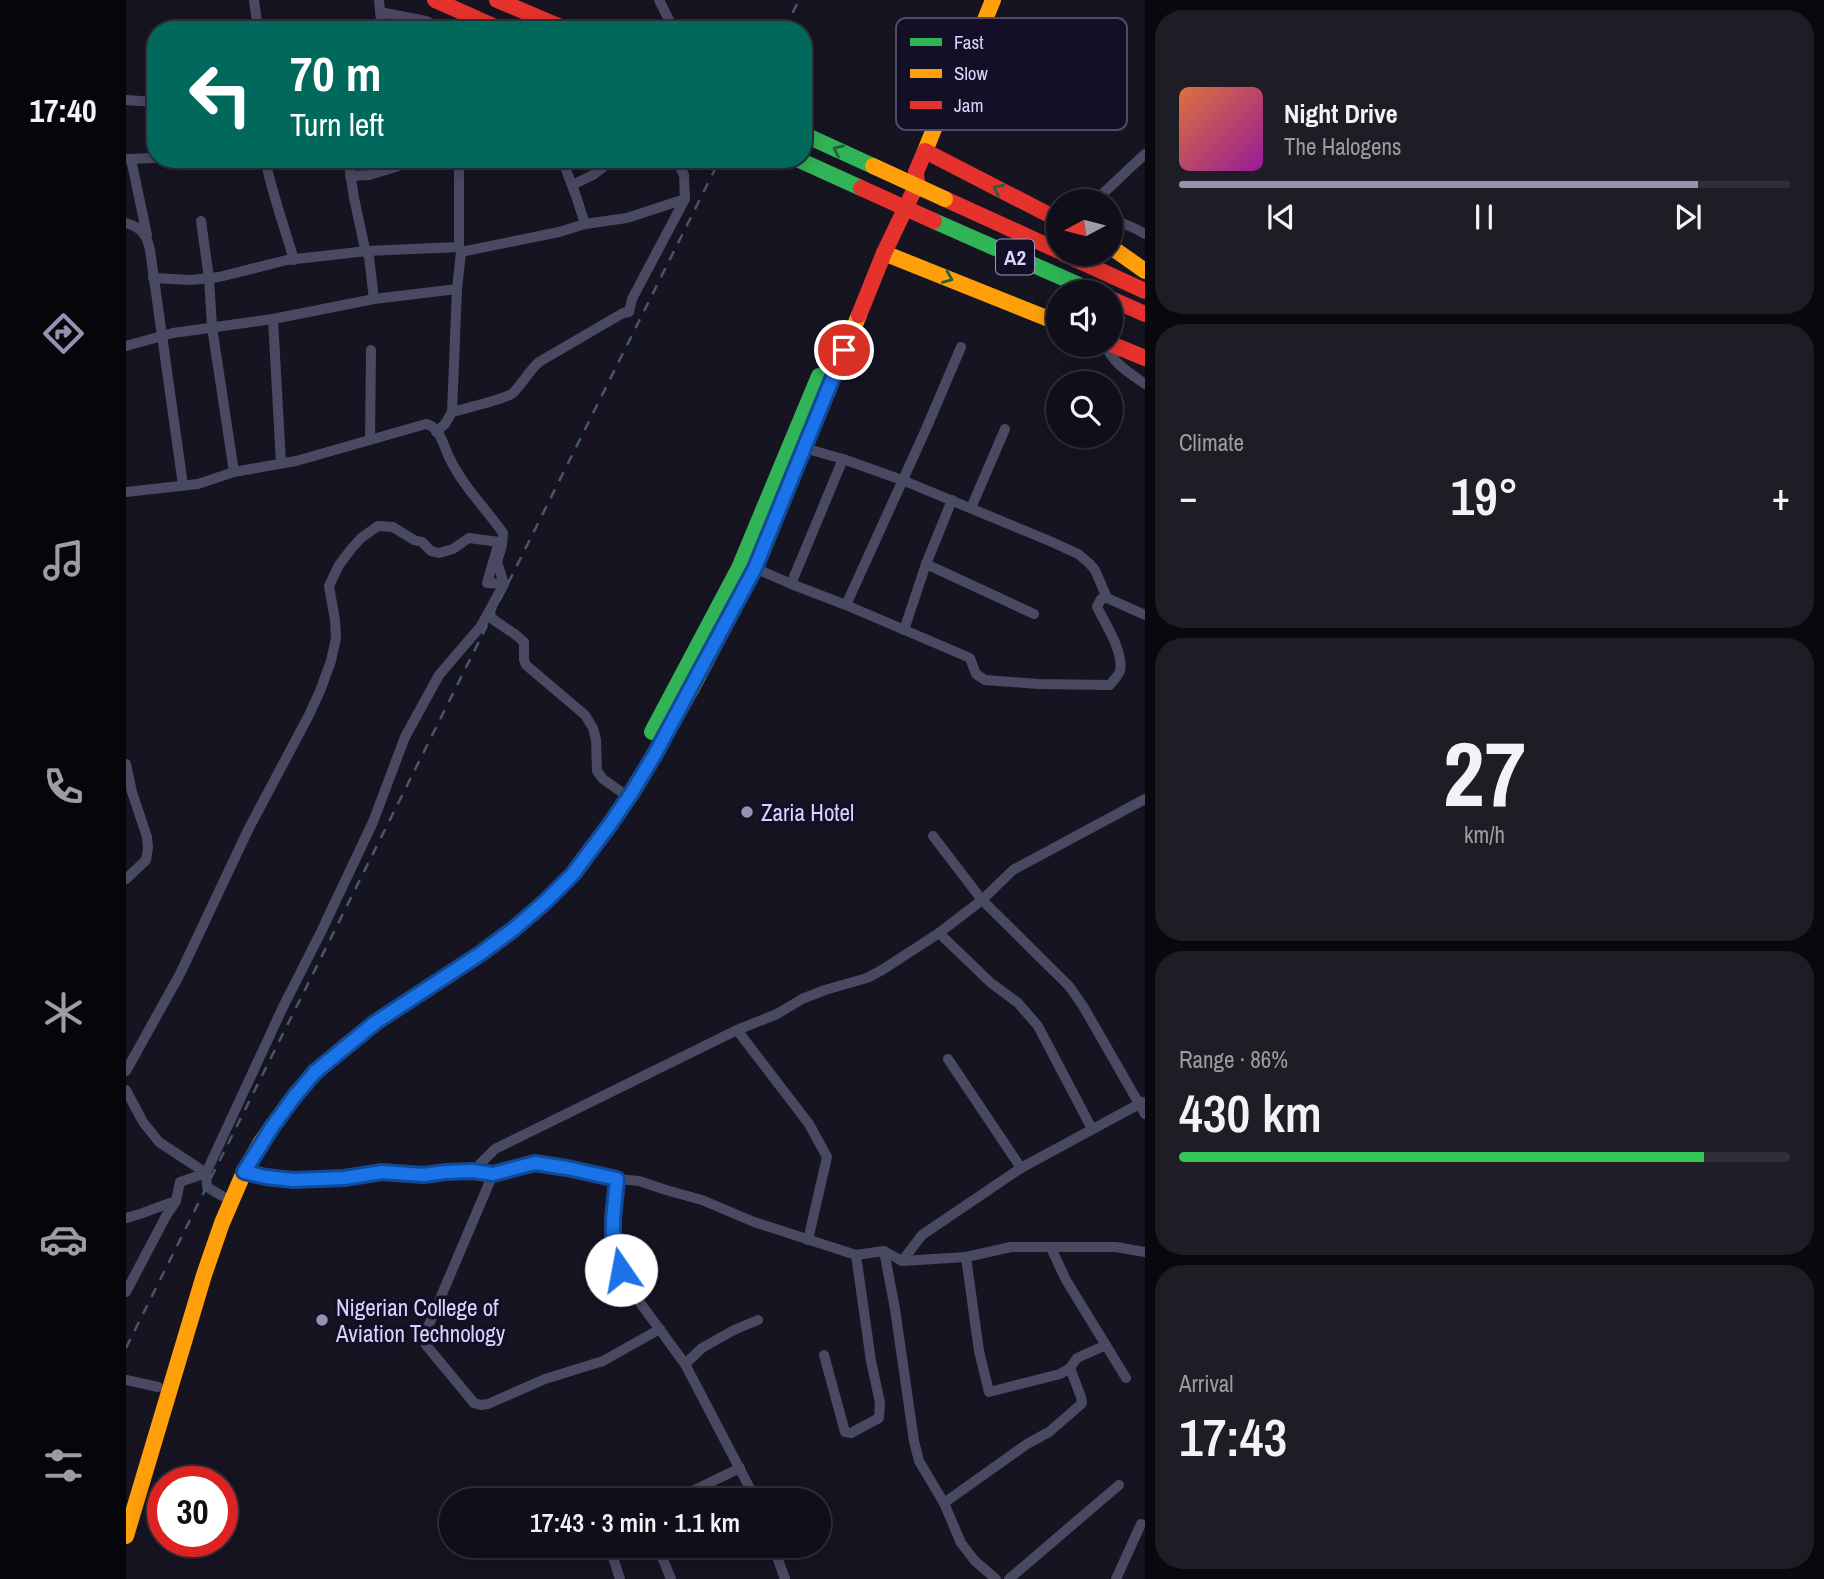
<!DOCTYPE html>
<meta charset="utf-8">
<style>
:root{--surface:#100f19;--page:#1e1d26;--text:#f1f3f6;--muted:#9c9ca2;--line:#302f38;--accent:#9591b1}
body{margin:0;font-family:"Archivo Narrow",sans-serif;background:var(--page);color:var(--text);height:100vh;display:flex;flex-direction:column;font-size:26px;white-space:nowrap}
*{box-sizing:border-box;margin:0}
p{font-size:23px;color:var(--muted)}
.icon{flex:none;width:38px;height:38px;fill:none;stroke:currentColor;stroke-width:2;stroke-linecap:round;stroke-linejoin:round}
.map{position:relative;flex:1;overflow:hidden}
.side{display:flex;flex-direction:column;gap:10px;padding:10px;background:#09080e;width:679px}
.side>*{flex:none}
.banner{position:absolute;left:21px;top:21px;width:665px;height:147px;border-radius:28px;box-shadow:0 4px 18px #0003,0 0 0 2px var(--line);background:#00695c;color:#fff;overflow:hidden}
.needle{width:46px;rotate:263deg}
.buttons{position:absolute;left:920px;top:189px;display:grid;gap:14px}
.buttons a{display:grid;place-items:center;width:77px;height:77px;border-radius:50%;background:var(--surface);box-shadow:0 4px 18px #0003,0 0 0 2px var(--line);font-size:35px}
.speed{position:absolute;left:21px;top:1466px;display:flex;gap:14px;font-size:35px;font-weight:700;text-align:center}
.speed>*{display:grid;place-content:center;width:91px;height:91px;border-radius:50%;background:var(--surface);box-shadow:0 4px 18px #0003,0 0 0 2px var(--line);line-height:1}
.speed .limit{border:10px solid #d22;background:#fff;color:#111}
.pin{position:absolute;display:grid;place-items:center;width:60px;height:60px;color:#fff;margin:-30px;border:4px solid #fff;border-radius:50%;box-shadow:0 2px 7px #0007}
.me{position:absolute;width:77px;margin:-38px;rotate:348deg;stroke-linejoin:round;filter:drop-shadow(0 0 5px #0008)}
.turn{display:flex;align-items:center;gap:24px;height:147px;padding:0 28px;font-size:32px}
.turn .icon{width:91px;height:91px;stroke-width:2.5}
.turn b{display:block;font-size:49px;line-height:60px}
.big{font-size:52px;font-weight:600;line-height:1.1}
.side .card{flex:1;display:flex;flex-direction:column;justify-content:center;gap:10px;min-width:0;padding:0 24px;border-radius:28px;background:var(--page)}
.side .dial{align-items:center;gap:0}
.dial b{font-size:91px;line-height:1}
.song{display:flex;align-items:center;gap:21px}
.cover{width:84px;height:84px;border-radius:10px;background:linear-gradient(135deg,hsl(20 70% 55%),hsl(300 70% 35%))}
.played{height:7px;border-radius:4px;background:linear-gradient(90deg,var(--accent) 85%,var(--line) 85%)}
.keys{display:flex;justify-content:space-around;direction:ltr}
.heat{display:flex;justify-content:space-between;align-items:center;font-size:38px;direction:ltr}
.charge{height:10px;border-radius:5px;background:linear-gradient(90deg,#34c759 86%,var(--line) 0)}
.trip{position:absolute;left:313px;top:1488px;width:392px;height:70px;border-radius:35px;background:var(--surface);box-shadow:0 4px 18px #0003,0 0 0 2px var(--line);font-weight:600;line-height:70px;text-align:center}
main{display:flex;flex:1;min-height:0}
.tab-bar{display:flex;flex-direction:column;width:126px;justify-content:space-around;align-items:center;background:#06060a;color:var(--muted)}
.tab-bar .icon{width:49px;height:49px}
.tab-bar .selected{color:var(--accent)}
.tab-bar b{font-size:32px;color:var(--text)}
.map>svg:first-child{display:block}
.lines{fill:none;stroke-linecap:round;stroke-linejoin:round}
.street{stroke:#4a4962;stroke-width:10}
.fast{stroke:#30b455;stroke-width:16}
.slow{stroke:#ff9f0a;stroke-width:16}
.jam{stroke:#e5322d;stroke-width:16}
.rail{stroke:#43596b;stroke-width:2.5;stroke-dasharray:10 9;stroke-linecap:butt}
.slow-bridge{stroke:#ff9f0a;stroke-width:16}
.jam-bridge{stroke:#e5322d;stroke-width:16}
.oneway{stroke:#22623e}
.route-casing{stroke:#114b97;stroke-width:18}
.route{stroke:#1a73e8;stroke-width:12}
.poi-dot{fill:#9591b1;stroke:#130f26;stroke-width:2.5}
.labels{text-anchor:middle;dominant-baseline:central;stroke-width:7;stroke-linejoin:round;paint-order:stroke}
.shield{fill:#130f26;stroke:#9e99be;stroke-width:2}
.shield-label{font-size:21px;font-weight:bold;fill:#d9d4ff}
.poi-label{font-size:23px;fill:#d9d4ff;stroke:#130f26;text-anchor:start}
.key{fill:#130f26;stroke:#4e4a67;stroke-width:2}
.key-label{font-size:19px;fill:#d9d4ff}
</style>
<main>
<nav class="tab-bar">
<b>17:40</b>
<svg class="icon selected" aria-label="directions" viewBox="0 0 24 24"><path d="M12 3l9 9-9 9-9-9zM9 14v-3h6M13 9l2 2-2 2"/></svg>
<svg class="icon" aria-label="music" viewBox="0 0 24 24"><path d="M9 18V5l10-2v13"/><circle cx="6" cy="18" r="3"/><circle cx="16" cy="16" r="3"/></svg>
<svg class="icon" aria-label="phone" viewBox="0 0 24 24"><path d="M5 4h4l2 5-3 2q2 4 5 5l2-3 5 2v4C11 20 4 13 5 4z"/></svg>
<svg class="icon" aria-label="climate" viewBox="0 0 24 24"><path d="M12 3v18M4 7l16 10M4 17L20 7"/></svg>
<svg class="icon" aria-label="car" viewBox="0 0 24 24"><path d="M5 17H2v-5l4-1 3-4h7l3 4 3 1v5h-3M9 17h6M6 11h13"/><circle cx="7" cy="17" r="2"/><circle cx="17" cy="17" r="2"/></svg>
<svg class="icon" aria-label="filters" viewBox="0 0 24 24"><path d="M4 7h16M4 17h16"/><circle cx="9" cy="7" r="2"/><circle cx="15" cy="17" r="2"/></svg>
</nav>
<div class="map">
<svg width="1019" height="1579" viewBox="0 0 1019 1579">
<rect width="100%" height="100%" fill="#161421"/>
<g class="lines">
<g class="street">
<polyline points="128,0 132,30"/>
<polyline points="253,0 256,30"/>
<polyline points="533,0 548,30"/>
<polyline points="254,12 300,21 320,30"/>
<polyline points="0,100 30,102"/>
<polyline points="0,159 30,158"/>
<polyline points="5,159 21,235"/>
<path d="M 139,159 C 146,193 158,226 168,260"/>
<polyline points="222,159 228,198 239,249 243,257 248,299"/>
<polyline points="436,159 450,196 459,224"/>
<polyline points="224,176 243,175 270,167 285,159"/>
<polyline points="446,185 467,175 488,159"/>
<polyline points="969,201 1019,154"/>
<polyline points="985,218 1010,229 1019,234"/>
<polyline points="75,221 83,278 86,327 108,472"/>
<path d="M 0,223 C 16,227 21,236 24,250 L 57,485"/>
<polyline points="335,252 433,232 459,224 501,218 559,199"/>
<polyline points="27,278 65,280 93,277 161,260 241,251 333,247"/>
<polyline points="147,319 155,463"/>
<path d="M 980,345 C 985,362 1005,374 1019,384"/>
<polyline points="0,346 47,333 147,319 248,299 331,289"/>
<path d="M 326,412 C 339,408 378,400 387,393 C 396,384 403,371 413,362 L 497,313 L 503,312 L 506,299 L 559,199 L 558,175 L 554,167 L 548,159"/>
<polyline points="310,432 319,424 326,412 331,289 335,252 333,248 333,159"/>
<polyline points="244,439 245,350"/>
<polyline points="678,448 717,459 776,480 926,542 952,554 963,563 969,570 981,598 1019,615"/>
<path d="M 0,492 L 72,484 L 108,472 L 170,461 L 300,424 C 314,426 318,448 324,459 C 337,486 360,509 377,533 L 376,545 L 371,562 L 378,584 L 355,626 L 313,675 L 279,737 L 247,822 L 195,932 L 157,1007 L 80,1173 L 54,1182 L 50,1201 C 33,1206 18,1214 0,1218"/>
<polyline points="845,508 879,429"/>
<polyline points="800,564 908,614"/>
<path d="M 629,568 L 665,584 L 720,605 L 844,658 L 850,674 L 859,680 L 912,684 L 984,685 C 987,681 992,676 994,671 C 998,652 979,623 971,607 L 975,599 L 981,598"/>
<polyline points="665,584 717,459"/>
<polyline points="720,605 800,429 835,347"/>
<polyline points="364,611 365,618 390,635 398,642 398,660 400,665 459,715 467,728 470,740 471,771 477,779 494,791"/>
<polyline points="778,630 800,564 826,500"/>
<polyline points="0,764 6,792 21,837 22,848 20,860 0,879"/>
<polyline points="807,836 856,900 943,986 957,1006 1019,1114"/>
<polyline points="813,933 865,983 892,1003 912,1026 966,1129"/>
<polyline points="611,1030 683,1124 701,1157 682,1240"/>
<polyline points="822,1059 895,1168"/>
<polyline points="0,1071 54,974 122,830 183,715 194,691 205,661 210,638 209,620 203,586 213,565 226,548 235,538 252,526 267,527 288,540 296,542 305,551 313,553 327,549 343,538 373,542 361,583 378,584"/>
<polyline points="0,1090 17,1122 33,1142 80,1173 81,1187 96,1196"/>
<polyline points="347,1171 369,1149 611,1030 651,1014 676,999 699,990 741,978 756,970 813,933 856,900 887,870 1019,799"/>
<polyline points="118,1172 140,1177 167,1179 218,1178 256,1173 297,1175 320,1172 347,1171 367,1174 409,1163 441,1168 491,1179 513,1181 540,1190 576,1200 628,1222 730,1255 758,1251 776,1261 840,1257 885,1247 990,1247 1019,1252"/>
<polyline points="367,1174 302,1327 299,1338 300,1345 348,1403 355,1405 362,1404 419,1379 477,1361 534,1329"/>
<polyline points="491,1179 487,1219 487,1245 495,1270 507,1293 559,1364 630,1500"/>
<polyline points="925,1248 940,1280 1000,1378"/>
<polyline points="758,1251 769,1309 788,1441 793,1461 818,1503 835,1543 849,1561 870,1579"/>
<polyline points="840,1257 853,1351 863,1392 934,1374 944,1368 951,1358 980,1345"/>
<polyline points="776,1261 796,1235 895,1168 1017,1102"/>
<polyline points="0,1292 40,1216 50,1201"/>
<polyline points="698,1355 719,1432 725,1433 753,1418 754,1403 745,1361 730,1255"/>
<polyline points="559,1364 576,1348 608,1330 632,1320"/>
<polyline points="0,1380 32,1387"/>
<polyline points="548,1500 614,1468"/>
<polyline points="818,1503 901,1444 923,1432 953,1406 956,1403 955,1397 944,1368"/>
<polyline points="483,1545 494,1579"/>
<polyline points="531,1545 545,1579"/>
<polyline points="647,1545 659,1579"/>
<polyline points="883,1579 993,1485"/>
<polyline points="990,1579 1015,1524"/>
</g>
<g class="fast">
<polyline points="677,134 747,166"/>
<polyline points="671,159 735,188"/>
<polyline points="808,221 969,292"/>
<polyline points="526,732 613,568 693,376"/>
</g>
<g class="slow">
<polyline points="799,151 812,119 824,106 867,0"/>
<polyline points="985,247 1019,271"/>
<polyline points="758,253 933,323"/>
<polyline points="472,840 507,792 567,686 629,568 733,315"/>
<polyline points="0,1536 78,1275 96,1223 118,1172 135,1142 166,1099"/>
</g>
<g class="jam">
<polyline points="309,0 376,30"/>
<polyline points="371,0 442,30"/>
<polyline points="819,199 933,251"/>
<polyline points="938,254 1019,291"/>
<polyline points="985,299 1019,314"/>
<polyline points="733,315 758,253 791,184 790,172 799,151 933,220"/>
<polyline points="985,344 1019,358"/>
<path d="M 166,1099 C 215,1037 288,999 353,955 C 386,932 420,905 446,875 C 456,864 464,851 472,840"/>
</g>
<g class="rail">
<polyline points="658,30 673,0"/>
<polyline points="0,1348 594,159"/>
</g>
<polyline class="slow-bridge" points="747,166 819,199"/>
<polyline class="jam-bridge" points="735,188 808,221"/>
</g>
<defs><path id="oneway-chevron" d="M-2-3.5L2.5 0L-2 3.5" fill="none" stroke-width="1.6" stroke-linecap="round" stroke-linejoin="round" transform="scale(1.75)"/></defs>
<g class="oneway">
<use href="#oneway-chevron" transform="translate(712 150) rotate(-155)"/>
<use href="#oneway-chevron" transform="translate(872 189) rotate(-153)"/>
<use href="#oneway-chevron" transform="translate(822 278) rotate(22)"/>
</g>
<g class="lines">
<g class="route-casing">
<polyline id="route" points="495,1270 487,1245 487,1219 491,1179 441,1168 409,1163 367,1174 347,1171 320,1172 297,1175 256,1172 218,1178 167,1180 140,1177 118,1172 146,1127 168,1097 189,1072 250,1022 354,954 389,928 419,902 447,874 485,823 506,792 529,754 629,568 718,350"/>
</g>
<use href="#route" class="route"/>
</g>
<g class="poi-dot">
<circle cx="621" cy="812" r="7"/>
<circle cx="196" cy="1320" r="7"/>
</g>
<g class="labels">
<rect class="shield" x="870" y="239.5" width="38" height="35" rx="5"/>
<g class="shield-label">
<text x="889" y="257">A2</text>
</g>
<g class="poi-label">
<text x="635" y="812">Zaria Hotel</text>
<text x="210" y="1307">Nigerian College of<tspan x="210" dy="26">Aviation Technology</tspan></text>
</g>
</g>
<rect x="770" y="18" width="231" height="112" rx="10" class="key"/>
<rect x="784" y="38" width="32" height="8" fill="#30b455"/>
<rect x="784" y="69" width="32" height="9" fill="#ff9f0a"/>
<rect x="784" y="101" width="32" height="8" fill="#e5322d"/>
<g class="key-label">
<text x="828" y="49">Fast</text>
<text x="828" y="80">Slow</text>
<text x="828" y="112">Jam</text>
</g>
</svg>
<div class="buttons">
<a><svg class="needle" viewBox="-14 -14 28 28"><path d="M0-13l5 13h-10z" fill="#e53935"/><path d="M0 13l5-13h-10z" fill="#9c9ca2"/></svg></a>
<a><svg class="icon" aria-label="sound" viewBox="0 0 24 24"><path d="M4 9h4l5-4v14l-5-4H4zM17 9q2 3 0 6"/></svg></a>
<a><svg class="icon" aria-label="search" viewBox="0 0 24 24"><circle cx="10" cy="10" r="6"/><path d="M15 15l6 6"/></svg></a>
</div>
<div class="speed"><div class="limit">30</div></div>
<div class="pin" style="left:718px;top:350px;background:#d93025"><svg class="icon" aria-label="arrive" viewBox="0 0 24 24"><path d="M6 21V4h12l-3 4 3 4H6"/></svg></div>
<svg class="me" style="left:495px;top:1270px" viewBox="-20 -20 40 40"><circle r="19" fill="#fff"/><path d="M0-13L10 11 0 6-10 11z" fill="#1a73e8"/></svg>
<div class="trip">17:43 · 3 min · 1.1 km</div>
<div class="banner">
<div class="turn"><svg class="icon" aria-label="left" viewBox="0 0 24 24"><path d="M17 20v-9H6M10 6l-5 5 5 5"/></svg><div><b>70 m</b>Turn left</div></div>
</div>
</div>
<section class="side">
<div class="card">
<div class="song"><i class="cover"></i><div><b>Night Drive</b><p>The Halogens</p></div></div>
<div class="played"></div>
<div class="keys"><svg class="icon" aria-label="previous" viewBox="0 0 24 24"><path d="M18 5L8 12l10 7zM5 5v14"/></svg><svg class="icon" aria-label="pause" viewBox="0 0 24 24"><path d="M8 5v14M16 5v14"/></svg><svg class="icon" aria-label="next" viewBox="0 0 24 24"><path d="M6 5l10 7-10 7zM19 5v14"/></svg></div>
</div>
<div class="card"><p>Climate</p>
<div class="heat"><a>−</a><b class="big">19°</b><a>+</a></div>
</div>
<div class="card dial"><b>27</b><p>km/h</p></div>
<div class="card"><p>Range · 86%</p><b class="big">430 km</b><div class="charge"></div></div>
<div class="card"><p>Arrival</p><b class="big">17:43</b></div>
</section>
</main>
